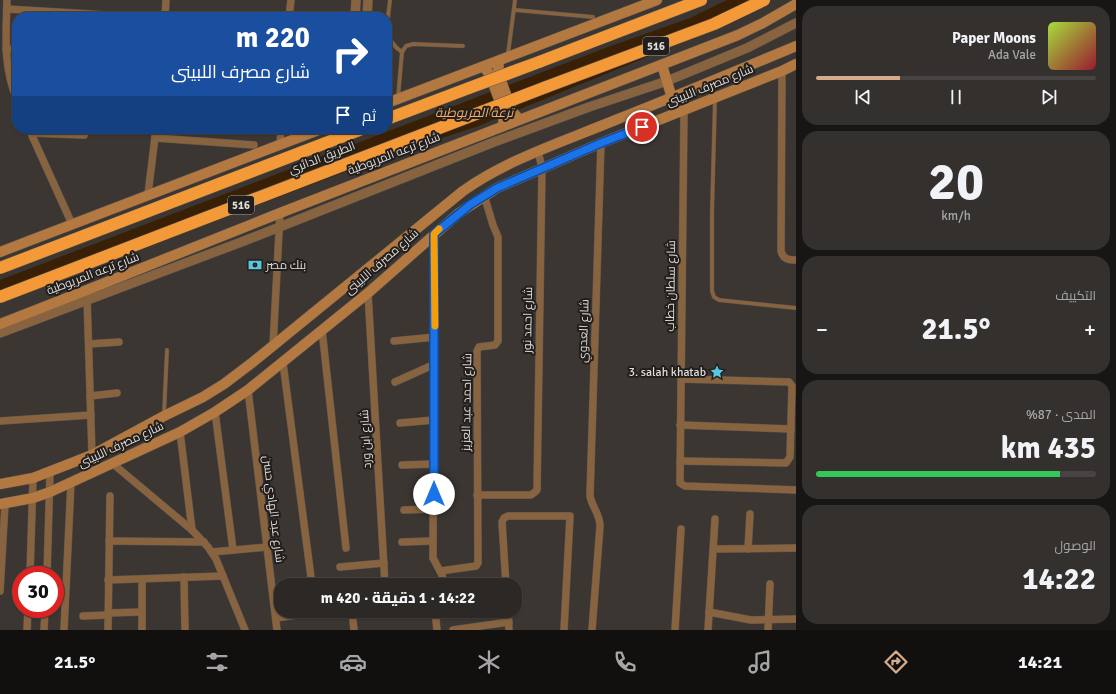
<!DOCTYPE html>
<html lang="ar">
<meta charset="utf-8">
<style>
:root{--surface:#2c2826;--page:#34302e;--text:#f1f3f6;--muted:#a6a6a7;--line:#484443;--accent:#d6ab8b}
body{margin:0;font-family:Signika,Cairo,sans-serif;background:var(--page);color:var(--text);direction:rtl;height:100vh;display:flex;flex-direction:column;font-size:15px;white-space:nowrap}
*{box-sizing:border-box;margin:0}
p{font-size:13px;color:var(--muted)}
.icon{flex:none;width:22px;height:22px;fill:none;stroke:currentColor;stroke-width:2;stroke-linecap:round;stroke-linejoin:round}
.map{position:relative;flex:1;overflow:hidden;direction:ltr}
.drawer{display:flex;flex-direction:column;gap:6px;padding:6px;background:#181615;width:320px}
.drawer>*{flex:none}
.hud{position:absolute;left:12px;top:12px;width:380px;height:122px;border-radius:16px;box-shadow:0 1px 3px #0004,0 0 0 1px var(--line);direction:rtl;background:#1a4fa0;color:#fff;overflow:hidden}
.speed{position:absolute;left:12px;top:566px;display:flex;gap:8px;font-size:20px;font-weight:700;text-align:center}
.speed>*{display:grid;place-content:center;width:52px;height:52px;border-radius:50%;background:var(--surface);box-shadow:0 1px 3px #0004,0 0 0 1px var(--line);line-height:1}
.speed .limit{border:6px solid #d22;background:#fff;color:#111}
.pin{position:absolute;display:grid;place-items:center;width:34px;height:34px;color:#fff;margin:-17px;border:2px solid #fff;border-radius:50%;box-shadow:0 1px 4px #0007}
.me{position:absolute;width:44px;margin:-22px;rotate:0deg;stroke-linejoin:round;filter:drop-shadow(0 0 3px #0008)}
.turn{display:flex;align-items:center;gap:14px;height:84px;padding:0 16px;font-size:18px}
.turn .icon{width:52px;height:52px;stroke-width:2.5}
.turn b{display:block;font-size:28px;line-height:34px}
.then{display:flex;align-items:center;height:38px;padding:0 16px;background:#0003;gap:8px;font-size:15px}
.big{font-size:30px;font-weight:800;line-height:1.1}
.drawer .widget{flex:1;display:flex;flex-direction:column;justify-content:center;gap:6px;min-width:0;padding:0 14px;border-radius:16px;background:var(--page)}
.drawer .dial{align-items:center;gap:0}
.dial b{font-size:52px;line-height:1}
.song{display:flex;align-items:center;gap:12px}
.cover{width:48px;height:48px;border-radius:6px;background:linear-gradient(135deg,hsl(80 70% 55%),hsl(350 70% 35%))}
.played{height:4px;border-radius:2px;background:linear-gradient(90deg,var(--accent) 30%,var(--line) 30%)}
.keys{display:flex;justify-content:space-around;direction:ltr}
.heat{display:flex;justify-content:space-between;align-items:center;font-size:22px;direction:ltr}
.charge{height:6px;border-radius:3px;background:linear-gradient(90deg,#34c759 87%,var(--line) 0)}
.trip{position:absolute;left:274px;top:578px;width:248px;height:40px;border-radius:16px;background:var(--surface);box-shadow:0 1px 3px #0004,0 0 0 1px var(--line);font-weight:800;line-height:40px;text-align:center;direction:rtl}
.menu{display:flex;height:64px;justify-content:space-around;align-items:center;background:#12100f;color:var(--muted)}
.menu .icon{width:28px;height:28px}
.menu .current{color:var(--accent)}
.menu b{font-size:18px;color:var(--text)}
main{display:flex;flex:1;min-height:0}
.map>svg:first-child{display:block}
.water{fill:#392005}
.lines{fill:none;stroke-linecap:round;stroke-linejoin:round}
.service-casing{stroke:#595450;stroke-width:4.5}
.minor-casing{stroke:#595450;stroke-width:8}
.tertiary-casing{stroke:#595450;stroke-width:10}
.secondary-casing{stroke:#595450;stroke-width:11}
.motorway-casing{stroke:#595450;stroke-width:13}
.path{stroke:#7a7672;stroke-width:1.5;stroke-dasharray:4 2;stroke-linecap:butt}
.service{stroke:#876340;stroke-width:3.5}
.minor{stroke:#876340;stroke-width:7}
.tertiary{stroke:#876340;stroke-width:9}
.secondary{stroke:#b37940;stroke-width:10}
.motorway{stroke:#f39938;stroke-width:12}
.motorway-bridge-casing{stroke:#595450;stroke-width:13;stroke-linecap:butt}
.motorway-bridge{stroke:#f39938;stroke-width:12}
.route-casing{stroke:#114b97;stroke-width:10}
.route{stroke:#1a73e8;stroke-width:7}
.slow{stroke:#f59e0b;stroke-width:7}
.labels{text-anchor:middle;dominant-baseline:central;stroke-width:4;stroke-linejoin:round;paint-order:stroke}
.shield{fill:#211e1c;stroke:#a6a3a0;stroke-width:1}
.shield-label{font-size:11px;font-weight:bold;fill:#dfdcd9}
.street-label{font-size:12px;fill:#dfdcd9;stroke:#211e1c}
.poi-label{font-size:12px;fill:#dfdcd9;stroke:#211e1c;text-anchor:start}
.water-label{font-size:13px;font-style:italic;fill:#f7ae69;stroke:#211e1c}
</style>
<main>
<section class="drawer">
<div class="widget">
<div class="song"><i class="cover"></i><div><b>Paper Moons</b><p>Ada Vale</p></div></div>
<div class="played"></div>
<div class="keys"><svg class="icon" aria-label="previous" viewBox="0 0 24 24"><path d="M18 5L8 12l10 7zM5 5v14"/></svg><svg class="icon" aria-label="pause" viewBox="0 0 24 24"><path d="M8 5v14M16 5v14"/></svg><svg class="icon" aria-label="next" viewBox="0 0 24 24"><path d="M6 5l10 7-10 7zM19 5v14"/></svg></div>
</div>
<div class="widget dial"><b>20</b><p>km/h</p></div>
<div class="widget"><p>التكييف</p>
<div class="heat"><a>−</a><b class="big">21.5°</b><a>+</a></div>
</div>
<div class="widget"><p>المدى · 87%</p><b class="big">435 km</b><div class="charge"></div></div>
<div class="widget"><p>الوصول</p><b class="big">14:22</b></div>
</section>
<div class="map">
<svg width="796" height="630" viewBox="0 0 796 630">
<rect width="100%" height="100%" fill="#3b3632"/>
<polygon class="water" points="727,0 766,0 696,37 476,127 392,154 0,303 0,280 608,47 690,18"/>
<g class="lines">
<g class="service-casing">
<g id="service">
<path d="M 390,0 C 388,20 382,39 402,52"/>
<polyline points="515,10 593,17"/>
<polyline points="508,54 515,0"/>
<polyline points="398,98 402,52 406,46 413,44 463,46"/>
<polyline points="715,99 712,213 712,291 714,297 719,300 796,308"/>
<polyline points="164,415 167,350"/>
</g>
</g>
<g class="minor-casing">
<g id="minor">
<path d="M 7,0 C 6,36 3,66 17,100"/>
<polyline points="7,9 140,17"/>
<polyline points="165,17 166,0"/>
<polyline points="289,17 291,0"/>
<polyline points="6,49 17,50"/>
<path d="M 782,71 L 781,251 C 783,259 788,260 796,260"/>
<polyline points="684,111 680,483 685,486 796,490"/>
<polyline points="29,129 72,224"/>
<polyline points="31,133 84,135"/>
<polyline points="155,138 254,145"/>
<polyline points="280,145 281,129"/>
<polyline points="148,194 156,129"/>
<polyline points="434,233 433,558 442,575 445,585"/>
<polyline points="368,293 385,585"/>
<polyline points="87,297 92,455"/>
<polyline points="322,330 346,548"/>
<polyline points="394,341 435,337"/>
<polyline points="89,344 119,342"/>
<polyline points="273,346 280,213"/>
<polyline points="283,363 312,585"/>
<polyline points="395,382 435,364"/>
<polyline points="248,390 277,630"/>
<polyline points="90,396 117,393"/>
<polyline points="215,412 233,550"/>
<polyline points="0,421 91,415"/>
<polyline points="400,423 434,420"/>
<polyline points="680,425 791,429"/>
<polyline points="180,432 192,530"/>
<polyline points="680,461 786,463 790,457 792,386 789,382 681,379"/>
<polyline points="112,463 192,530 208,547 216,559 245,630"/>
<polyline points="402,465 434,464"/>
<polyline points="477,495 531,495 535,492 537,490 542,168 538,151"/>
<polyline points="404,510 434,509"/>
<polyline points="109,541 204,542"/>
<polyline points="402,542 433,541"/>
<polyline points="713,549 796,548"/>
<polyline points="748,549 750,514"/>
<polyline points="212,552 267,547"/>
<polyline points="340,567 384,563"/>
<polyline points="440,571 476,566 478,563 477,351 479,347 495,345 498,341 498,237 493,225 484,195"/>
<polyline points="30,575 33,478"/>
<polyline points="47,575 50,473"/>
<polyline points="184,577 185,630"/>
<polyline points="142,579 142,630"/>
<polyline points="108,580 223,576"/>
<polyline points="506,585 502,522 504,518 508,516 570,516 564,630"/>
<polyline points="0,591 5,504"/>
<polyline points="352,611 354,630"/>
<polyline points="435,611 437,630"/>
<polyline points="508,611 509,630"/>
<polyline points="709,612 751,620 796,619"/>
<polyline points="108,613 142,612"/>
<polyline points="83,616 108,615"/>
<polyline points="276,618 324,611"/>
<polyline points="27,630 28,609"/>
<polyline points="44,630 45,609"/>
<polyline points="64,630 71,482"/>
<polyline points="108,630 110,496"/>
<polyline points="453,630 509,622"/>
<path d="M 592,630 L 600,526 C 600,514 592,507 590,496 L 601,143"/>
<polyline points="675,630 681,529"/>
<polyline points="708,630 715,519"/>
<polyline points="768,630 770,584"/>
</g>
</g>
<g class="tertiary-casing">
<g id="tertiary">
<polyline points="355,17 356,0"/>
<polyline points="367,17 368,0"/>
<polyline points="0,333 244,241 494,142 589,107 667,81 747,48 796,23"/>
</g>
</g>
<g class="secondary-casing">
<g id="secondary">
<polyline points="499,61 498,72 512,111 519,119"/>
<polyline points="662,65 672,98"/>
<polyline points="484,67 490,75 504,113 503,126"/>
<polyline points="387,103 657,0"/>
<polyline points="0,252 321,129"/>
<polyline points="0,324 87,290 280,213 738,35 763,23 796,4"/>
<path d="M 0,484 L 33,478 L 92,455 L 164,416 L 203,397 L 224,384 L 253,362 L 463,191 C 507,160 559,143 608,123 C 671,98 734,72 796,46"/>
<polyline points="0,504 33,498 50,492 180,432 215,412 248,390 368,293 459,213 497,188 601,143 782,71 796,64"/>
</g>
</g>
<g class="motorway-casing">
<g id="motorway">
<polyline points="539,62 701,0"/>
<polyline points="546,87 714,24 764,0"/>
<polyline points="387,119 469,88"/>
</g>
</g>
<polyline class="path" points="338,148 341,155"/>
<use href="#service" class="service"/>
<use href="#minor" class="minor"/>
<use href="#tertiary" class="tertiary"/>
<use href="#secondary" class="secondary"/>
<use href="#motorway" class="motorway"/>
<g class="motorway-bridge-casing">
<g id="motorway-bridge">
<polyline points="469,88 539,62"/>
<polyline points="0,268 362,129"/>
<polyline points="0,297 546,87"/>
</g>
</g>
<use href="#motorway-bridge" class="motorway-bridge"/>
</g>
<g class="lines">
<g class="route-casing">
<polyline id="route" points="434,494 434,234 471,204 497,188 601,143 642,127"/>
</g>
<use href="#route" class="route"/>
<polyline class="slow" points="435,326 434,234 439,229"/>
</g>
<defs>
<g id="bank-bare" transform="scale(1.08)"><path d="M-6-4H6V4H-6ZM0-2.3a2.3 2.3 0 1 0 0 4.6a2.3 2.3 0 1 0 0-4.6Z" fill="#56c9e1" stroke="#211e1c" stroke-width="2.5" paint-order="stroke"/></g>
<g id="sight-bare" transform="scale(1.08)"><path d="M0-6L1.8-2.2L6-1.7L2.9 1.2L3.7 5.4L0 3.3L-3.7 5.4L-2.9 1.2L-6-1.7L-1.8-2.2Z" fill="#56c9e1" stroke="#211e1c" stroke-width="2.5" paint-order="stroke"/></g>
</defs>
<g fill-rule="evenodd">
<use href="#bank-bare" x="255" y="265"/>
<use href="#sight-bare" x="717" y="372"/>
</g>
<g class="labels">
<g class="shield">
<rect x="643" y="37" width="26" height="18" rx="3"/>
<rect x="228" y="196" width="26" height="18" rx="3"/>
</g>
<g class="shield-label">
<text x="656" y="46">516</text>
<text x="241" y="205">516</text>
</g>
<g class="street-label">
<text transform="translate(710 86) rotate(-22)">شارع مصرف اللبينى</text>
<text transform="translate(394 154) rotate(-21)">شارع ترعه المريوطية</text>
<text transform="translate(322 158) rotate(-21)">الطريق الدائري</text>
<text transform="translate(382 262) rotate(-41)">شارع مصرف اللبينى</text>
<text transform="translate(93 274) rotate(-21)">شارع ترعه المريوطية</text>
<text transform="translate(671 286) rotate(-89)">شارع سلطان خطاب</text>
<text transform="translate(528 320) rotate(-89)">شارع احمد نور</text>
<text transform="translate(584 331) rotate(-88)">شارع العدوي</text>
<text transform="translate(467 402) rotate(-89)">شارع احمد عبد العزيز</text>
<text transform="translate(366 439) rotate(-93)">شارع ابن ورد</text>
<text transform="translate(121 445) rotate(-25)">شارع مصرف اللبينى</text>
<text transform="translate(273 509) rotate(83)">شارع عبد الهادي حسن</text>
</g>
<g class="poi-label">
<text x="266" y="265">بنك مصر</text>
<text x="706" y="372" text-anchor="end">3. salah khatab</text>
</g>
<g class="water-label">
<text x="474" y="113">ترعة المريوطية</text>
</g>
</g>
</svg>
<div class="speed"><div class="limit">30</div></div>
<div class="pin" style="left:642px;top:127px;background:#d93025"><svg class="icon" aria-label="arrive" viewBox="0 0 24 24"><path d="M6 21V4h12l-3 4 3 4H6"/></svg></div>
<svg class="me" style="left:434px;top:494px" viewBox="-20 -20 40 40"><circle r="19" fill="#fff"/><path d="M0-13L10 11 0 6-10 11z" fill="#1a73e8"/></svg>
<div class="trip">14:22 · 1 دقيقة · 420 m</div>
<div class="hud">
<div class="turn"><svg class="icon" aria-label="right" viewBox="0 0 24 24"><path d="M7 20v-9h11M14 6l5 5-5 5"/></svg><div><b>220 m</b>شارع مصرف اللبينى</div></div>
<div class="then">ثم<svg class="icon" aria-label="arrive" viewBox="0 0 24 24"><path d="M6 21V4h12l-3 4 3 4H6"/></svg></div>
</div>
</div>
</main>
<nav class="menu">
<b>14:21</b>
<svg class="icon current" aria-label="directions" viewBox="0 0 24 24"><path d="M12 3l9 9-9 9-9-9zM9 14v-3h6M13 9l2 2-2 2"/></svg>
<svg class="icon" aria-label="music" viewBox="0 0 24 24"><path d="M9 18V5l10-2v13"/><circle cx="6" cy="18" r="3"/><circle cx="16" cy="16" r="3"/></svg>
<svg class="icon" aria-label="phone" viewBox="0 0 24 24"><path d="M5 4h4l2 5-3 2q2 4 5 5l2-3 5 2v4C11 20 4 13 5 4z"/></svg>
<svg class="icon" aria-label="climate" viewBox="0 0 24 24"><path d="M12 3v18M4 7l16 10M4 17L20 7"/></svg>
<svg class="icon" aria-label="car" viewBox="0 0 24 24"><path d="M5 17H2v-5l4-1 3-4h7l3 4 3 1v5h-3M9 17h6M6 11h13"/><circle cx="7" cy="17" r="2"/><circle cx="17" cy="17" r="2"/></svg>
<svg class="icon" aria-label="filters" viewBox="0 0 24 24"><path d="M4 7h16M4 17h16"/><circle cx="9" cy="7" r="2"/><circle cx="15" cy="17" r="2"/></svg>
<b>21.5°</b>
</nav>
